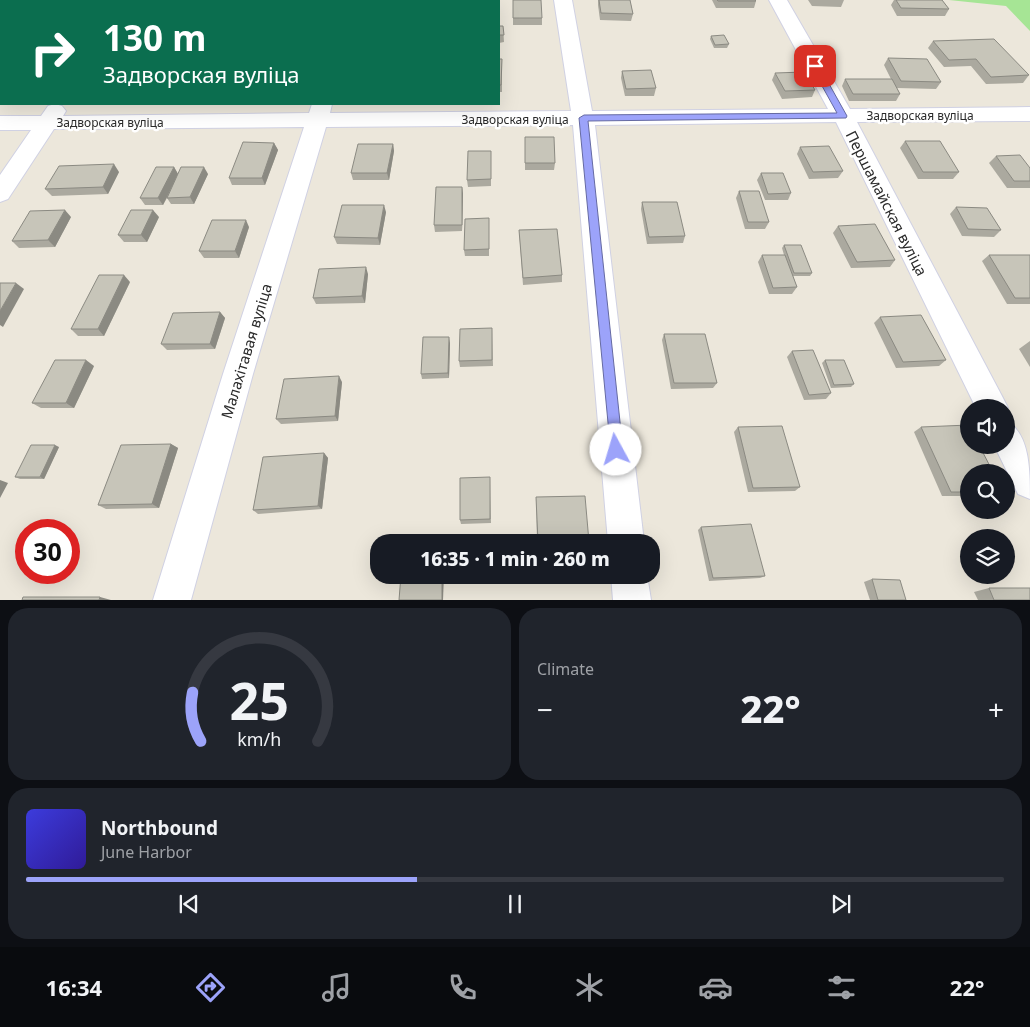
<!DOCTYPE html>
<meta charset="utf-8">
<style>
:root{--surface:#171b24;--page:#20242c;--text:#f1f3f6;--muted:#9ea1a6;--line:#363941;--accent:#9ca3fa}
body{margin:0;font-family:"Noto Sans",sans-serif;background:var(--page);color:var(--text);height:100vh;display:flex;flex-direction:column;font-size:19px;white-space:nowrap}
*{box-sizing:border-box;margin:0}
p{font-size:16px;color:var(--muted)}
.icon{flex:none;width:28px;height:28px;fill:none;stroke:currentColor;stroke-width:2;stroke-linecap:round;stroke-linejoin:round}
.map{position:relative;height:600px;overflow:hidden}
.sheet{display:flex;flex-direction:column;gap:8px;padding:8px;background:#0d0f14;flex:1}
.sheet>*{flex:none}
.guide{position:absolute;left:0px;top:0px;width:500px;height:105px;box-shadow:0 5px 20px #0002;background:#0b6e4f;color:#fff;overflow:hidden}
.fabs{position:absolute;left:960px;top:399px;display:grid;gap:10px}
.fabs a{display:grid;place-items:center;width:55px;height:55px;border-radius:50%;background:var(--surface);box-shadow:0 5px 20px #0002;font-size:25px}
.speed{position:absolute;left:15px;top:519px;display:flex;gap:10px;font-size:25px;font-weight:700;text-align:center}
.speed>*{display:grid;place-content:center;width:65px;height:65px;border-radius:50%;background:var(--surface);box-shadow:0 5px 20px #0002;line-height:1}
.speed .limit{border:8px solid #d22;background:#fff;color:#111}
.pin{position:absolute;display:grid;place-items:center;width:42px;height:42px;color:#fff;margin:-21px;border-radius:10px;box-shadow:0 2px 8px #0006}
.me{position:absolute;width:55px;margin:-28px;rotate:354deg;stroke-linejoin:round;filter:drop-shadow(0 0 4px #0008)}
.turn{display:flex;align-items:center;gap:18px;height:105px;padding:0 20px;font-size:22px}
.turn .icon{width:65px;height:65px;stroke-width:2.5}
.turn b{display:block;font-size:35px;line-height:42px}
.big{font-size:38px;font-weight:800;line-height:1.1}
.sheet .widget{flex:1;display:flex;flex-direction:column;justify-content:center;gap:8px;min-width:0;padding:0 18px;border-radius:20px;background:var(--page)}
.sheet .dial{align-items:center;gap:0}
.dial svg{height:130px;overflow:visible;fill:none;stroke:var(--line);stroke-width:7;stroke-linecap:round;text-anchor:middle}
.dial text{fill:var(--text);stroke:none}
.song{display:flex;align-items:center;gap:15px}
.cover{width:60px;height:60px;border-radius:8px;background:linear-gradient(135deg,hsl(240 70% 55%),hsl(250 70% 35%))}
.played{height:5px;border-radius:2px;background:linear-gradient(90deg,var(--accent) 40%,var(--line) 40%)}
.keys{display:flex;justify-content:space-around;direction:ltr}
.heat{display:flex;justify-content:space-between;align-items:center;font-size:28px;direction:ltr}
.sheet .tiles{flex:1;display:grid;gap:8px;grid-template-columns:1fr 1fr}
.widget:last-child{grid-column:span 2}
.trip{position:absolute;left:370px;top:534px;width:290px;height:50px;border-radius:20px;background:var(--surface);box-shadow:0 5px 20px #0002;font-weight:800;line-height:50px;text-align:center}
.menu{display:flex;height:80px;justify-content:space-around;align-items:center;background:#090b0e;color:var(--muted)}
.menu .icon{width:35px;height:35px}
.menu .selected{color:var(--accent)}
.menu b{font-size:22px;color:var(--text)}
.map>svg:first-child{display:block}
.green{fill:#a6e595}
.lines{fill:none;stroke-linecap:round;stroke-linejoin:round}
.minor-casing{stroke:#d0d1e3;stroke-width:2}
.minor{fill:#fff;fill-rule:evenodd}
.wall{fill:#aba99f}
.shaded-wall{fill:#8b8a82}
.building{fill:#c7c5b9;stroke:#8b8a82}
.route{fill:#9ca3fa;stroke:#656aa2}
.labels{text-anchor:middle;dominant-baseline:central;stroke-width:5;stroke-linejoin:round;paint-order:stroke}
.far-street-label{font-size:12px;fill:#2a2a2a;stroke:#fff}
.street-label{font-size:15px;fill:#2a2a2a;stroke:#fff}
</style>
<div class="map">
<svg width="1030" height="600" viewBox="0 0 1030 600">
<rect width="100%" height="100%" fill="#ece7db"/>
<polygon class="green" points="949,0 1030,0 1030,31 1006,6"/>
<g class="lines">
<g class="minor-casing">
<g id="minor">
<polygon points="554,0 572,0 592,111 828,109 769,0 787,0 850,109 1030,107 1030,121 857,122 1003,398 1008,408 1006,411 1006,408 976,408 836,122 595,125 644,542 608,542 573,125 326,127 253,374 191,600 153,600 223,374 304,127 54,129 8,199 0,202 0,175 31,130 0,130 0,116 41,116 48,106 55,104 62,106 66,111 63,116 309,113 312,104 332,104 330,113 571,111"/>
<path d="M 1006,421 C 1030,433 1030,471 1030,499 L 1018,494 L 994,445 L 1006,445 Z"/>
<polygon points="611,575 647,575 651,600 613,600"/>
</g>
</g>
<use href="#minor" class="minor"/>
</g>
<g class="wall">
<polygon points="85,0 115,0 114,1 86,1"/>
<rect x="247" y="0" width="34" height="1"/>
<polygon points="513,0 542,18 542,25 513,25"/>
<polygon points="598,0 630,0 633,14 631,21 600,20 598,5"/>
<polygon points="712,0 755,0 756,1 754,8 716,8"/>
<polygon points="808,0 844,0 841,7 812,6"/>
<polygon points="894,0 942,0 949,9 945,16 897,16 891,5"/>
<polygon points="499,26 503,26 504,42 499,43"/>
<polygon points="711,36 729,44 727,48 714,48 710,39"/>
<polygon points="933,41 1029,75 1023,83 986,84 971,66 944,67 928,48"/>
<polygon points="888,58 941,82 936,89 897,88 900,94 896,101 849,101 842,86 845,79 891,79 884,65"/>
<rect x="499" y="59" width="3" height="33"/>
<polygon points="622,71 656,88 654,96 625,96 621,78"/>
<polygon points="775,73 815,90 812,97 782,99 772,80"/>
<polygon points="525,137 555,163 554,170 525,170"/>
<polygon points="905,141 959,172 953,179 918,179 900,148"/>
<polygon points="274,143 278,150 265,185 232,185 229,178"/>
<polygon points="393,144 394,151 389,180 353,180 351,173"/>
<polygon points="800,147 843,171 838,178 809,179 797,154"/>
<polygon points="491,151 491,186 468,187 467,180"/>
<polygon points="996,156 1030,168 1030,188 1007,188 989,163"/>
<polygon points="174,167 178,174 208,174 194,204 171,204 167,198 163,205 145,205 140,198"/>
<polygon points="119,172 108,194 52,196 45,189"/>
<polygon points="761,173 791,193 788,200 765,200 757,180"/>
<polygon points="462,187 463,194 462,231 435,232 434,225"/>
<polygon points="739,191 769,222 765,229 745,229 736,198"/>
<polygon points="642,202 685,236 683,243 647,244 641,209"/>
<polygon points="956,207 1001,230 994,237 962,236 950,214"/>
<polygon points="386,212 380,245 337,244 334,237"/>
<polygon points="71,217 55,247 19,248 12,241"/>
<polygon points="159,217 147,242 124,242 118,235"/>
<polygon points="489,218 489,256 465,256 464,250"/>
<polygon points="838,226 895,260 890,267 851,268 833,233"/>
<polygon points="249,227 239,258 204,258 199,251"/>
<polygon points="519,230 562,275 562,282 523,285"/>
<polygon points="784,245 812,273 810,276 793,276 797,287 792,294 769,294 758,262 762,255 784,255 782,248"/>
<polygon points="989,255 1030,255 1030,304 1007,304 982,261"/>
<polygon points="368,274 365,303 316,304 313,298"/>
<polygon points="130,282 104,336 78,336 71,329"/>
<polygon points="220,312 225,318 215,349 167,350 161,344"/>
<polygon points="880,317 946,360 939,366 896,368 874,323"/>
<polygon points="492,328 493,366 460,367 459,361"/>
<polygon points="664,334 717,383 713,388 671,389 662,340"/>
<polygon points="1030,341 1030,367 1019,349"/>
<polygon points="450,343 449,378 422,379 421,374"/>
<polygon points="792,351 831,393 826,399 804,400 787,357"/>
<polygon points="825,360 854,384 851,387 831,388 822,363"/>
<polygon points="94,366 74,408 41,408 32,403"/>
<polygon points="342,382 338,421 281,424 276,419"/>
<polygon points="738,427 800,487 795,491 748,492 734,432"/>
<polygon points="921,427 969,472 969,496 942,496 914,432"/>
<polygon points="171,444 178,448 159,508 106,509 98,505"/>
<polygon points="59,447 44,479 20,479 15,477"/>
<polygon points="324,453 328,458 322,509 258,514 253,510"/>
<polygon points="490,477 491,523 461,524 460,520"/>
<polygon points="536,497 589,542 537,542"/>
<polygon points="701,527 765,576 760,578 709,581 698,530"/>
<polygon points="872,579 906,600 870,600 864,582"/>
<polygon points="989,588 1030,600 978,600 974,592"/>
</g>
<g class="shaded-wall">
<polygon points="0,27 1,29 1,38 0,40"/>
<polygon points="274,143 278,150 265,185 262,178"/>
<polygon points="393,144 394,151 389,180 387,173"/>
<polygon points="114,164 119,172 108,194 103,187"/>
<polygon points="174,167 178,174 163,205 158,198"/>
<polygon points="204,167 208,174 194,204 190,197"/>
<polygon points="462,187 463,194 462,231"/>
<polygon points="384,205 386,212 380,245 378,238"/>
<polygon points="65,210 71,217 55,247 48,240"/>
<polygon points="153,210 159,217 147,242 141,235"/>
<polygon points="246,220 249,227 239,258 235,251"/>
<polygon points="366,267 368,274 365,303 362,296"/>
<polygon points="124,275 130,282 104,336 98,329"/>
<polygon points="16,283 24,289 3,327 0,325 0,311"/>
<polygon points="220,312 225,318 215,349 210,344"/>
<polygon points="449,337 450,343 449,378 448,373"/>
<polygon points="86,360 94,366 74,408 66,403"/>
<polygon points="339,376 342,382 338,421 335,416"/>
<polygon points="171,444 178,448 159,508 152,504"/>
<polygon points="55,445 59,447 44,479 40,477"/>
<polygon points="324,453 328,458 322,509 318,506"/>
<polygon points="0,480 8,483 0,498"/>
<polygon points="442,575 444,575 443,600 442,600"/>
<polygon points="100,597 111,600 99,600"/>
</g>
<g class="building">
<polygon points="20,0 34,0 32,1 19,1"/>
<polygon points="513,0 541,0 542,18 513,18"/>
<polygon points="599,0 630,0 633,14 601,13"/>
<polygon points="717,0 755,0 756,1 718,1"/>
<polygon points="896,0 942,0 949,9 901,8"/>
<polygon points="499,26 503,26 504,35 499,35"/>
<polygon points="724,35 729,44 715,45 711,36"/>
<polygon points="994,39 1029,75 991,77 976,59 949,60 933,41"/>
<polygon points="888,58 927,59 941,82 901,81"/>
<polygon points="499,59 502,59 501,85 499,85"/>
<polygon points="651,70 656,88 626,89 622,71"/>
<polygon points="804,72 815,90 785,91 775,73"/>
<polygon points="845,79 892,79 900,94 853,94"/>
<polygon points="525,137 554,137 555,163 525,163"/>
<polygon points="905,141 940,141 959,172 923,172"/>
<polygon points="243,142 274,143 262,178 229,178"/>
<polygon points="358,144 393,144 387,173 351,173"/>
<polygon points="829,146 843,171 813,172 800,147"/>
<polygon points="468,151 491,151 491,179 467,180"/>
<polygon points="1020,155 1030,168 1030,181 1014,181 996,156"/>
<polygon points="114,164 103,187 45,189 59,166"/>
<polygon points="156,167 174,167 158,198 140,198"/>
<polygon points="181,167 204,167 190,197 167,198"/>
<polygon points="761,173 783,173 791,193 768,194"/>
<polygon points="436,187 462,187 462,225 434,225"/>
<polygon points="739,191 759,191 769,222 748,222"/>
<polygon points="642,202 677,202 685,236 649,237"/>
<polygon points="342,205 384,205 378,238 334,237"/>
<polygon points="956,207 987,208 1001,230 968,229"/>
<polygon points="65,210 48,240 12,241 30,211"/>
<polygon points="131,210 153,210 141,235 118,235"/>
<polygon points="489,218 489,249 464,250 465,219"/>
<polygon points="212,220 246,220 235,251 199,251"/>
<polygon points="875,224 895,260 857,262 838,226"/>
<polygon points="557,229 562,275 523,278 519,230"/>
<polygon points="784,245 801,245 812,273 794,273"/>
<polygon points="762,255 785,255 797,287 773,288"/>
<polygon points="989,255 1030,255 1030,298 1015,298"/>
<polygon points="366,267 362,296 313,298 319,269"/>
<polygon points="99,275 124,275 98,329 71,329"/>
<polygon points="0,283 16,283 0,311"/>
<polygon points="220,312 210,344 161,344 173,313"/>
<polygon points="921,315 946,360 903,362 880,317"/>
<polygon points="492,328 492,360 459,361 460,329"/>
<polygon points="664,334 705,334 717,383 674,383"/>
<polygon points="423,337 449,337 448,373 421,374"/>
<polygon points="813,350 831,393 809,395 792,351"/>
<polygon points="55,360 86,360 66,403 32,403"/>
<polygon points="825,360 844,360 854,384 834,385"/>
<polygon points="339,376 335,416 276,419 284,379"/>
<polygon points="969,425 969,445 979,445 993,472 969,472 969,492 951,492 921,427"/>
<polygon points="782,426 800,487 753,488 738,427"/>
<polygon points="171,444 152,504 98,505 121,445"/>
<polygon points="31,445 55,445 40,477 15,477"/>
<polygon points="324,453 318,506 253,510 263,457"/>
<polygon points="490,477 490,519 460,520 460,478"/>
<polygon points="585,496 589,542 538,542 536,497"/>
<polygon points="751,524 765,576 713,578 701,527"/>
<polygon points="401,575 442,575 442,600 399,600"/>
<polygon points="872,579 900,580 906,600 878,600"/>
<polygon points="989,588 1030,588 1030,600 994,600"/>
<polygon points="23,597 100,597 99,600 22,600"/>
</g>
<polygon class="route" points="815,64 819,66 847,116 846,118 588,121 623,450 621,454 616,456 611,454 579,118 584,115 837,113 811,66"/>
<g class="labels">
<g class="far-street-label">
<text x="920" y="115">Задворская вуліца</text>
<text x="515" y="119">Задворская вуліца</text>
<text x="110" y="122">Задворская вуліца</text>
</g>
<g class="street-label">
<text transform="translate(887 203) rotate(63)">Першамайская вуліца</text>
<text transform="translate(246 351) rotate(-73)">Малахітавая вуліца</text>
</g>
</g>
</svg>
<div class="fabs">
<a><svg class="icon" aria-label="sound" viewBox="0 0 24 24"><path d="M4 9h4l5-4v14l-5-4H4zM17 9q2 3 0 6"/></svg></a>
<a><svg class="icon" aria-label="search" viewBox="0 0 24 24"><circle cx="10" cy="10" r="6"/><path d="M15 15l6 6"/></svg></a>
<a><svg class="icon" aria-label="layers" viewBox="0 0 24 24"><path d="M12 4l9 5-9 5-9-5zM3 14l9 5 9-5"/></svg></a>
</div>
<div class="speed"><div class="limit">30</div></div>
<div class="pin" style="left:815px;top:66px;background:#d93025"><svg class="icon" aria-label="arrive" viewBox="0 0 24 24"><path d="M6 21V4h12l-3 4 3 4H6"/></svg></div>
<svg class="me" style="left:616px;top:450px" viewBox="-20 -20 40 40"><circle r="19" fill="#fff"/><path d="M0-13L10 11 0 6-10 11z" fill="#9ca3fa"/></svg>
<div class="trip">16:35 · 1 min · 260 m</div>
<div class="guide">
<div class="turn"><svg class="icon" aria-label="right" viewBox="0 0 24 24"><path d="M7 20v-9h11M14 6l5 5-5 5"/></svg><div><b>130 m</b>Задворская вуліца</div></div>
</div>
</div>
<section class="sheet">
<div class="tiles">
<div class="widget dial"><svg viewBox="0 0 100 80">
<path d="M14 69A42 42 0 1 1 86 69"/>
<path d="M14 69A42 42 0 0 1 9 39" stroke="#9ca3fa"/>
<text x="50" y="56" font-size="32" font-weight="700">25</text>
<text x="50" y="72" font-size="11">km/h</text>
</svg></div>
<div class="widget"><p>Climate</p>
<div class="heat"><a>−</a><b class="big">22°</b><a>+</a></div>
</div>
<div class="widget">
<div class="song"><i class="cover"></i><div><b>Northbound</b><p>June Harbor</p></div></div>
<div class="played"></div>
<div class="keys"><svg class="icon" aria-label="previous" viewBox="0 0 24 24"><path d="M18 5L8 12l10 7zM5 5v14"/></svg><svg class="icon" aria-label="pause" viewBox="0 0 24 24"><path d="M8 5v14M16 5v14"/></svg><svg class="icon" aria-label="next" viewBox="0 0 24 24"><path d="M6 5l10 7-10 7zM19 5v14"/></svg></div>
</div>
</div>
</section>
<nav class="menu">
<b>16:34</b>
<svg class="icon selected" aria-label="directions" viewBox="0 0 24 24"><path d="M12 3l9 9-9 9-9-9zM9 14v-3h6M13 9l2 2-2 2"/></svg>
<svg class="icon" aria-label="music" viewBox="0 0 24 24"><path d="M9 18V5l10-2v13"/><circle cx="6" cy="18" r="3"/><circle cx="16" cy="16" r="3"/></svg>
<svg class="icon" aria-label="phone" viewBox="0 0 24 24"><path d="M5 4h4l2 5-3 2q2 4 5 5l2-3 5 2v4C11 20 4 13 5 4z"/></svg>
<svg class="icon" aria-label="climate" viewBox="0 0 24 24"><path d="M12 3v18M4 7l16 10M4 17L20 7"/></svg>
<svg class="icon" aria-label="car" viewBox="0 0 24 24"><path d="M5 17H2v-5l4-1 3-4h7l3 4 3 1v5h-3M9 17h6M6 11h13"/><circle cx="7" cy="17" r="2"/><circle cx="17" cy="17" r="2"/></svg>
<svg class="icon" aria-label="filters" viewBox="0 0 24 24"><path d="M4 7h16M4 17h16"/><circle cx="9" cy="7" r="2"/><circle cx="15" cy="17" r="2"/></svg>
<b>22°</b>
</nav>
